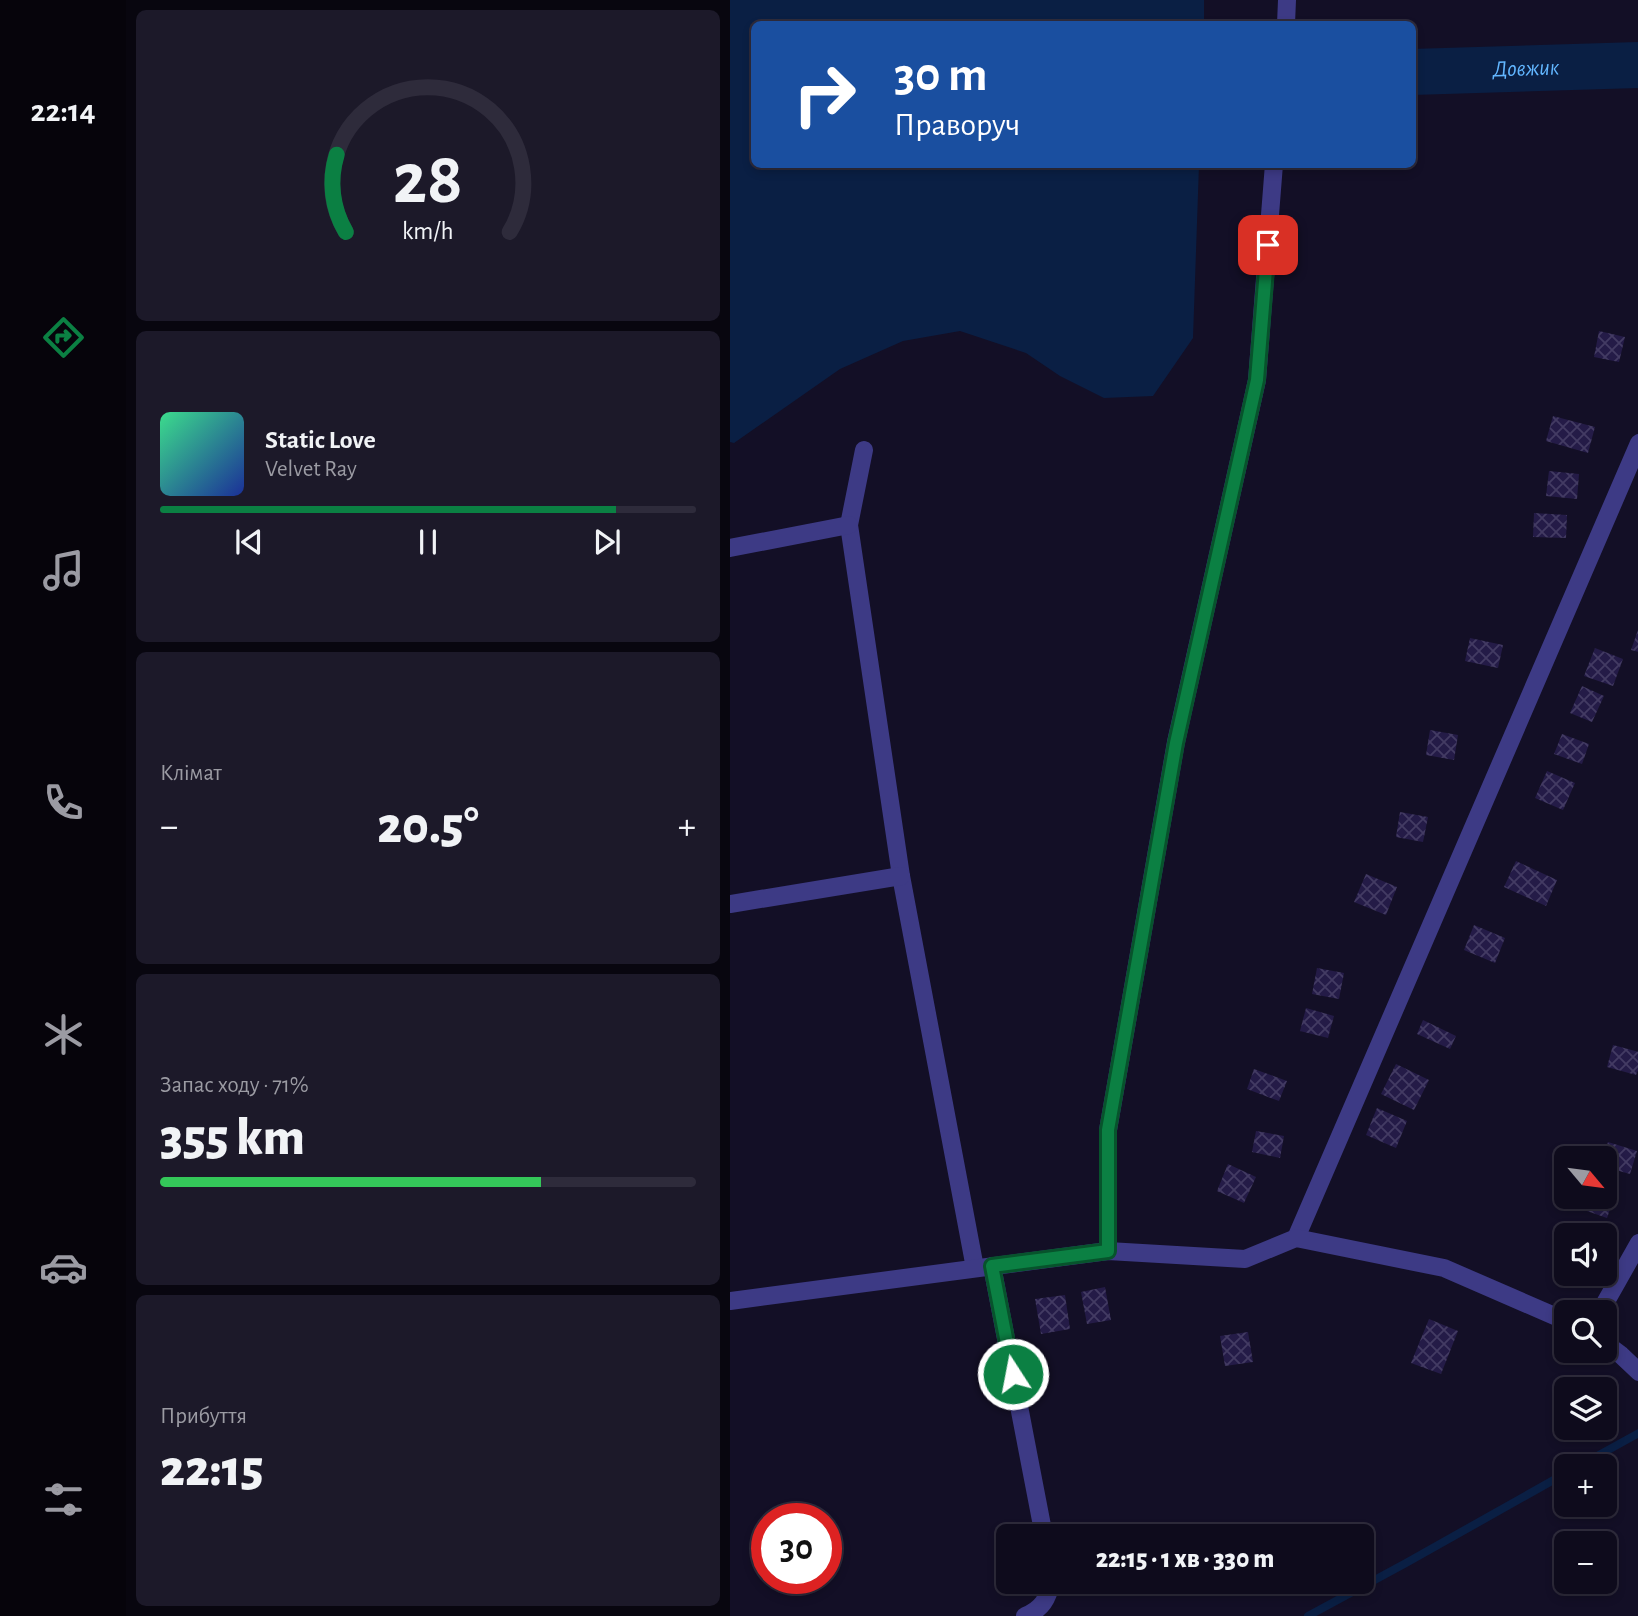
<!DOCTYPE html>
<html lang="uk">
<meta charset="utf-8">
<style>
:root{--surface:#0e0b1c;--page:#1c1929;--text:#f1f3f6;--muted:#9b9ba3;--line:#2e2b3b;--accent:#0b8043}
body{margin:0;font-family:"Alegreya Sans",sans-serif;background:var(--page);color:var(--text);height:100vh;display:flex;flex-direction:column;font-size:26px;white-space:nowrap}
*{box-sizing:border-box;margin:0}
p{font-size:23px;color:var(--muted)}
.icon{flex:none;width:38px;height:38px;fill:none;stroke:currentColor;stroke-width:2;stroke-linecap:round;stroke-linejoin:round}
.map{position:relative;flex:1;overflow:hidden}
.details{display:flex;flex-direction:column;gap:10px;padding:10px;background:#08060f;width:604px}
.details>*{flex:none}
.hud{position:absolute;left:21px;top:21px;width:665px;height:147px;border-radius:10px;box-shadow:0 4px 10px #0003,0 0 0 2px var(--line);background:#1a4fa0;color:#fff;overflow:hidden}
.needle{width:46px;rotate:119deg}
.controls{position:absolute;left:824px;top:1146px;display:grid;gap:14px}
.controls a{display:grid;place-items:center;width:63px;height:63px;border-radius:10px;background:var(--surface);box-shadow:0 4px 10px #0003,0 0 0 2px var(--line);font-size:35px}
.speed{position:absolute;left:21px;top:1503px;display:flex;gap:14px;font-size:35px;font-weight:700;text-align:center}
.speed>*{display:grid;place-content:center;width:91px;height:91px;border-radius:50%;background:var(--surface);box-shadow:0 4px 10px #0003,0 0 0 2px var(--line);line-height:1}
.speed .limit{border:10px solid #d22;background:#fff;color:#111}
.pin{position:absolute;display:grid;place-items:center;width:60px;height:60px;color:#fff;margin:-30px;border-radius:14px;box-shadow:0 4px 10px #0006}
.me{position:absolute;width:77px;margin:-38px;rotate:349deg;stroke-linejoin:round;filter:drop-shadow(0 0 5px #0008)}
.turn{display:flex;align-items:center;gap:24px;height:147px;padding:0 28px;font-size:32px}
.turn .icon{width:91px;height:91px;stroke-width:2.5}
.turn b{display:block;font-size:49px;line-height:60px}
.big{font-size:52px;font-weight:800;line-height:1.1}
.details .widget{flex:1;display:flex;flex-direction:column;justify-content:center;gap:10px;min-width:0;padding:0 24px;border-radius:10px;background:var(--page)}
.details .dial{align-items:center;gap:0}
.dial svg{height:182px;overflow:visible;fill:none;stroke:var(--line);stroke-width:7;stroke-linecap:round;text-anchor:middle}
.dial text{fill:var(--text);stroke:none}
.song{display:flex;align-items:center;gap:21px}
.cover{width:84px;height:84px;border-radius:10px;background:linear-gradient(135deg,hsl(150 70% 55%),hsl(230 70% 35%))}
.played{height:7px;border-radius:4px;background:linear-gradient(90deg,var(--accent) 85%,var(--line) 85%)}
.keys{display:flex;justify-content:space-around;direction:ltr}
.heat{display:flex;justify-content:space-between;align-items:center;font-size:38px;direction:ltr}
.charge{height:10px;border-radius:5px;background:linear-gradient(90deg,#34c759 71%,var(--line) 0)}
.trip{position:absolute;left:266px;top:1524px;width:378px;height:70px;border-radius:10px;background:var(--surface);box-shadow:0 4px 10px #0003,0 0 0 2px var(--line);font-weight:800;line-height:70px;text-align:center}
main{display:flex;flex:1;min-height:0}
.menu{display:flex;flex-direction:column;width:126px;justify-content:space-around;align-items:center;background:#06040b;color:var(--muted)}
.menu .icon{width:49px;height:49px}
.menu .current{color:var(--accent)}
.menu b{font-size:32px;color:var(--text)}
.map>svg:first-child{display:block}
.water{fill:#0a1f44}
.lines{fill:none;stroke-linecap:round;stroke-linejoin:round}
.stream{stroke:#0a1f44;stroke-width:8}
.river{stroke:#0a1f44;stroke-width:46}
.building{fill:url(#building-cross-hatch)}
.minor{stroke:#3d3a85;stroke-width:18}
.route-casing{stroke:#07532c;stroke-width:18}
.route{stroke:#0b8043;stroke-width:12}
.labels{text-anchor:middle;dominant-baseline:central;stroke-width:7;stroke-linejoin:round;paint-order:stroke}
.water-label{font-size:23px;font-style:italic;fill:#62b6ff;stroke:#130f26}
</style>
<main>
<nav class="menu">
<b>22:14</b>
<svg class="icon current" aria-label="directions" viewBox="0 0 24 24"><path d="M12 3l9 9-9 9-9-9zM9 14v-3h6M13 9l2 2-2 2"/></svg>
<svg class="icon" aria-label="music" viewBox="0 0 24 24"><path d="M9 18V5l10-2v13"/><circle cx="6" cy="18" r="3"/><circle cx="16" cy="16" r="3"/></svg>
<svg class="icon" aria-label="phone" viewBox="0 0 24 24"><path d="M5 4h4l2 5-3 2q2 4 5 5l2-3 5 2v4C11 20 4 13 5 4z"/></svg>
<svg class="icon" aria-label="climate" viewBox="0 0 24 24"><path d="M12 3v18M4 7l16 10M4 17L20 7"/></svg>
<svg class="icon" aria-label="car" viewBox="0 0 24 24"><path d="M5 17H2v-5l4-1 3-4h7l3 4 3 1v5h-3M9 17h6M6 11h13"/><circle cx="7" cy="17" r="2"/><circle cx="17" cy="17" r="2"/></svg>
<svg class="icon" aria-label="filters" viewBox="0 0 24 24"><path d="M4 7h16M4 17h16"/><circle cx="9" cy="7" r="2"/><circle cx="15" cy="17" r="2"/></svg>
</nav>
<section class="details">
<div class="widget dial"><svg viewBox="0 0 100 80">
<path d="M14 69A42 42 0 1 1 86 69"/>
<path d="M14 69A42 42 0 0 1 10 35" stroke="#0b8043"/>
<text x="50" y="56" font-size="32" font-weight="700">28</text>
<text x="50" y="72" font-size="11">km/h</text>
</svg></div>
<div class="widget">
<div class="song"><i class="cover"></i><div><b>Static Love</b><p>Velvet Ray</p></div></div>
<div class="played"></div>
<div class="keys"><svg class="icon" aria-label="previous" viewBox="0 0 24 24"><path d="M18 5L8 12l10 7zM5 5v14"/></svg><svg class="icon" aria-label="pause" viewBox="0 0 24 24"><path d="M8 5v14M16 5v14"/></svg><svg class="icon" aria-label="next" viewBox="0 0 24 24"><path d="M6 5l10 7-10 7zM19 5v14"/></svg></div>
</div>
<div class="widget"><p>Клімат</p>
<div class="heat"><a>−</a><b class="big">20.5°</b><a>+</a></div>
</div>
<div class="widget"><p>Запас ходу · 71%</p><b class="big">355 km</b><div class="charge"></div></div>
<div class="widget"><p>Прибуття</p><b class="big">22:15</b></div>
</section>
<div class="map">
<svg width="909" height="1616" viewBox="0 0 909 1616">
<defs>
<pattern id="building-cross-hatch" width="8" height="8" patternUnits="userSpaceOnUse" patternTransform="scale(1.75)"><rect width="8" height="8" fill="#241b47"/><path d="M0 0l8 8M0 8l8-8" fill="none" stroke="#433b63"/></pattern>
</defs>
<rect width="100%" height="100%" fill="#130f26"/>
<polygon class="water" points="0,0 474,0 474,24 24,24 24,164 469,165 463,338 423,396 374,398 330,376 296,353 230,331 173,341 110,369 4,443 0,442"/>
<g class="lines">
<g class="stream">
<polyline points="849,1466 909,1433"/>
<polyline points="578,1616 676,1563 836,1473"/>
</g>
<path class="river" id="s1" d="M 682,72 L 909,65"/>
</g>
<g class="building">
<polygon points="869,331 895,337 889,362 864,357"/>
<polygon points="823,416 865,427 858,453 816,441"/>
<polygon points="819,471 849,474 847,499 816,496"/>
<polygon points="804,513 837,515 836,538 803,537"/>
<polygon points="908,630 909,630 909,652 901,650"/>
<polygon points="740,638 773,645 768,668 735,661"/>
<polygon points="865,648 893,659 883,686 854,676"/>
<polygon points="852,686 874,696 862,722 840,713"/>
<polygon points="700,730 728,735 724,760 696,755"/>
<polygon points="832,734 859,744 852,764 824,754"/>
<polygon points="817,771 845,783 833,810 805,798"/>
<polygon points="670,812 698,817 693,842 666,837"/>
<polygon points="786,861 827,880 816,906 774,887"/>
<polygon points="636,874 667,887 656,915 624,902"/>
<polygon points="744,925 775,938 765,963 734,950"/>
<polygon points="587,968 614,973 609,999 582,994"/>
<polygon points="576,1008 604,1016 598,1038 570,1031"/>
<polygon points="693,1020 726,1036 720,1049 687,1034"/>
<polygon points="883,1045 909,1052 909,1068 906,1075 877,1067"/>
<polygon points="666,1064 699,1080 684,1110 651,1094"/>
<polygon points="524,1069 557,1081 549,1101 517,1089"/>
<polygon points="647,1108 677,1121 666,1148 636,1135"/>
<polygon points="526,1131 554,1136 550,1158 522,1152"/>
<polygon points="878,1142 907,1151 900,1174 875,1167 875,1158 873,1158"/>
<polygon points="498,1164 526,1177 514,1203 487,1191"/>
<polygon points="875,1192 885,1195 877,1218 854,1210 859,1197 875,1197"/>
<polygon points="840,1224 871,1232 870,1236 837,1236"/>
<polygon points="375,1287 381,1320 357,1324 351,1292"/>
<polygon points="335,1295 340,1329 311,1334 305,1299"/>
<polygon points="699,1319 728,1331 711,1374 681,1363"/>
<polygon points="518,1332 523,1362 495,1366 490,1336"/>
</g>
<g class="lines">
<g class="minor">
<polyline points="556,24 557,0"/>
<polyline points="134,450 119,525 171,876 245,1268"/>
<polyline points="0,548 119,525"/>
<polyline points="0,904 171,876"/>
<polyline points="566,1238 909,443"/>
<polyline points="378,1251 378,1130 446,742 527,380 544,164"/>
<polyline points="262,1266 314,1536"/>
<polyline points="0,1301 378,1251 515,1259 566,1238 714,1268 836,1321"/>
<polyline points="870,1312 909,1243"/>
<polyline points="875,1343 891,1355 909,1372"/>
<path d="M 295,1616 C 312,1609 318,1599 321,1582"/>
</g>
</g>
<g class="lines">
<g class="route-casing">
<polyline id="route" points="283,1374 262,1266 378,1251 378,1130 446,743 527,380 538,245"/>
</g>
<use href="#route" class="route"/>
</g>
<g class="labels">
<g class="water-label">
<text stroke="none"><textPath href="#s1" startOffset="114">Довжик</textPath></text>
</g>
</g>
</svg>
<div class="controls">
<a><svg class="needle" viewBox="-14 -14 28 28"><path d="M0-13l5 13h-10z" fill="#e53935"/><path d="M0 13l5-13h-10z" fill="#9b9ba3"/></svg></a>
<a><svg class="icon" aria-label="sound" viewBox="0 0 24 24"><path d="M4 9h4l5-4v14l-5-4H4zM17 9q2 3 0 6"/></svg></a>
<a><svg class="icon" aria-label="search" viewBox="0 0 24 24"><circle cx="10" cy="10" r="6"/><path d="M15 15l6 6"/></svg></a>
<a><svg class="icon" aria-label="layers" viewBox="0 0 24 24"><path d="M12 4l9 5-9 5-9-5zM3 14l9 5 9-5"/></svg></a>
<a>+</a>
<a>−</a>
</div>
<div class="speed"><div class="limit">30</div></div>
<div class="pin" style="left:538px;top:245px;background:#d93025"><svg class="icon" aria-label="arrive" viewBox="0 0 24 24"><path d="M6 21V4h12l-3 4 3 4H6"/></svg></div>
<svg class="me" style="left:283px;top:1374px" viewBox="-20 -20 40 40"><circle r="17" fill="#0b8043" stroke="#fff" stroke-width="3"/><path d="M0-11L8 9 0 5-8 9z" fill="#fff"/></svg>
<div class="trip">22:15 · 1 хв · 330 m</div>
<div class="hud">
<div class="turn"><svg class="icon" aria-label="right" viewBox="0 0 24 24"><path d="M7 20v-9h11M14 6l5 5-5 5"/></svg><div><b>30 m</b>Праворуч</div></div>
</div>
</div>
</main>
